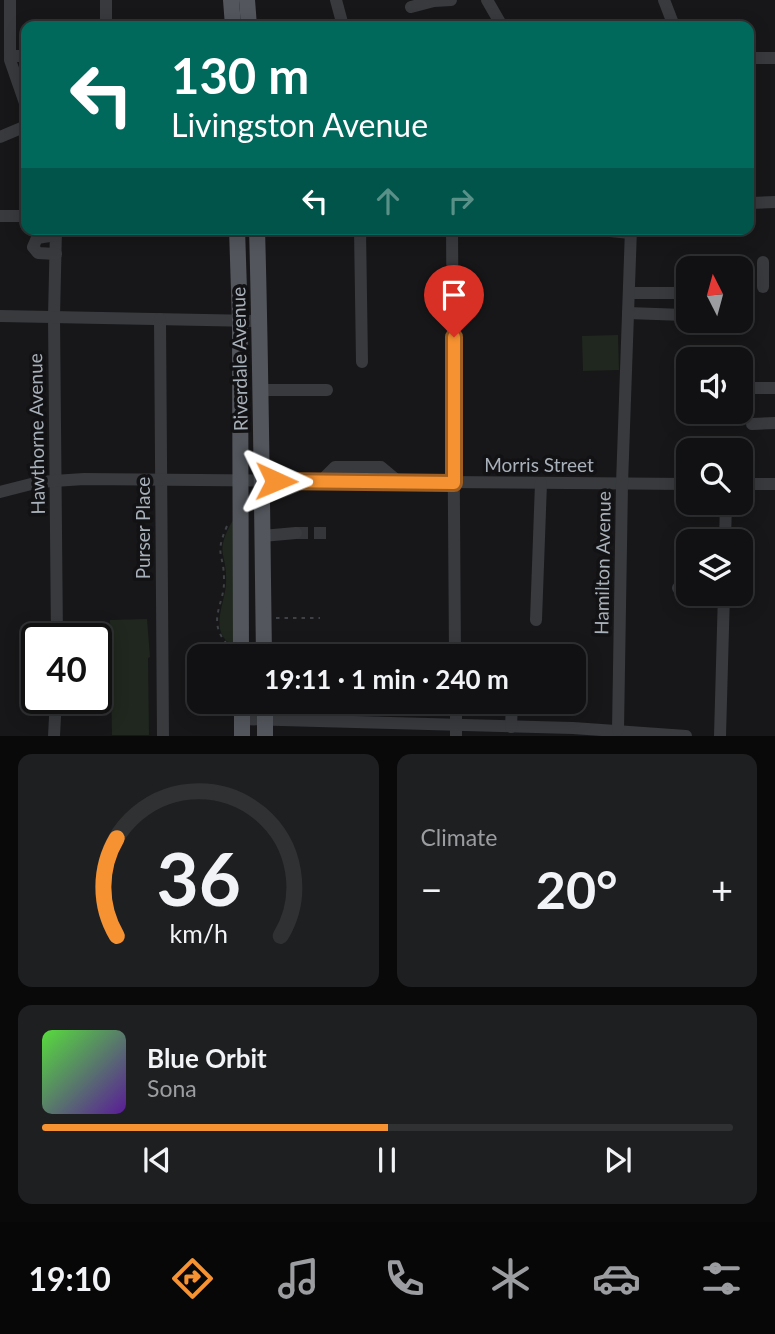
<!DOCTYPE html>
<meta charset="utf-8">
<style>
:root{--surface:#111113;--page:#1e1f21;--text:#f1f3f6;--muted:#9c9da0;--line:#303133;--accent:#f69231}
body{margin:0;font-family:Lato,sans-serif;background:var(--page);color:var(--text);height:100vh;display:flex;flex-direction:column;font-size:26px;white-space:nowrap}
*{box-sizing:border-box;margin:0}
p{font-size:23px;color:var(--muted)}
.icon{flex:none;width:38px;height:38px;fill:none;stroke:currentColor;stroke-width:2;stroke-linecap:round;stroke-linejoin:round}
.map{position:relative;height:736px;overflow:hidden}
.drawer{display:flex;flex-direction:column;gap:18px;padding:18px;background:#09090a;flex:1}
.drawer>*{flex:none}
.top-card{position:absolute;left:21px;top:21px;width:733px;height:214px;border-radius:14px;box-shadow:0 4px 18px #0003,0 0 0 2px var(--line);background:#00695c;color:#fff;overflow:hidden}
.needle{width:46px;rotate:354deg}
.buttons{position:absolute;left:676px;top:256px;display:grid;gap:14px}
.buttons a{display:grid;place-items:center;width:77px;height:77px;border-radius:14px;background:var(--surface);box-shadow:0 4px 18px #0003,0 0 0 2px var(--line);font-size:35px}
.speed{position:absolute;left:21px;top:623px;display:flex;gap:14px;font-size:35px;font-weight:700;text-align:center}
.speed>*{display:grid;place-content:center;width:91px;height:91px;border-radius:50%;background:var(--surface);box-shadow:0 4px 18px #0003,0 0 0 2px var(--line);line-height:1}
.speed .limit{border:4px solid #111;border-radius:10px;background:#fff;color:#111}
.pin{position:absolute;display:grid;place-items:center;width:60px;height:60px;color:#fff;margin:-72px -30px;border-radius:50% 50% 50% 0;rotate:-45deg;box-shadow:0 0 7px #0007}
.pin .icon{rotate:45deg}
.me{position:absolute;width:77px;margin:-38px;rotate:91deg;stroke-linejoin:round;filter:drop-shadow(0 0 5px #0008)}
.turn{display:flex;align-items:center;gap:24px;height:147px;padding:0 35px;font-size:32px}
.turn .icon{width:91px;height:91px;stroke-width:2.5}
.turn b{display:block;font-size:49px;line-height:60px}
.lanes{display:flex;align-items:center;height:66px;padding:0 35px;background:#0003;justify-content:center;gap:35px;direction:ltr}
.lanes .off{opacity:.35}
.big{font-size:52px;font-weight:700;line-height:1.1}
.drawer .card{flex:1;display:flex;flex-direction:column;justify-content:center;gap:10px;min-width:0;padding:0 24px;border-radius:14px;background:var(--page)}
.drawer .dial{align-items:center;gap:0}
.dial svg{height:182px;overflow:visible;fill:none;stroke:var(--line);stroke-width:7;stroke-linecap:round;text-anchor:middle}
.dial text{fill:var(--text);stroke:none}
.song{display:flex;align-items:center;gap:21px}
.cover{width:84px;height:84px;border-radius:10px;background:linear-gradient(135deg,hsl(110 70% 55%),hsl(270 70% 35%))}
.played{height:7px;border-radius:4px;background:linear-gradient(90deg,var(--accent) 50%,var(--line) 50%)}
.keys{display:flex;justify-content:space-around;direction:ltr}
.heat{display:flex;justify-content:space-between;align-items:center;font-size:38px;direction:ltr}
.drawer .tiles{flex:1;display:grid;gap:18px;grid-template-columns:1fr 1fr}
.card:last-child{grid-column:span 2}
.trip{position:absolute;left:187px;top:644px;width:399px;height:70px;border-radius:14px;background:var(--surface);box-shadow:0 4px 18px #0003,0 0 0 2px var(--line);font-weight:700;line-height:70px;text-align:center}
.menu{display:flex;height:112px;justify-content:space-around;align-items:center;background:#070708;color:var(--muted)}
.menu .icon{width:49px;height:49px}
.menu .active{color:var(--accent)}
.menu b{font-size:32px;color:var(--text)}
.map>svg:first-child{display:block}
.green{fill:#1f271e}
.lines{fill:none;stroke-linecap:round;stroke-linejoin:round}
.minor-tunnel{stroke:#343639;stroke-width:12;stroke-dasharray:12 6;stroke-linecap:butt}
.path{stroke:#3e4145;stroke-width:2;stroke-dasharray:3.5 5;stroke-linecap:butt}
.minor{stroke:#383a3e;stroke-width:12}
.major{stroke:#53575d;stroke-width:16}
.route-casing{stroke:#a05f20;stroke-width:18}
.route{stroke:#f69231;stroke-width:12}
.labels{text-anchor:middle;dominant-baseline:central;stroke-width:7;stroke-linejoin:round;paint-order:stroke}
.street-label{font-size:19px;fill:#a8b0b9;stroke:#121214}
</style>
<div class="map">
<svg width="775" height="736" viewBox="0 0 775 736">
<rect width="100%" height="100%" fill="#171719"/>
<g class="green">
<polygon points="618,335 619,370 583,371 582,336"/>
<path d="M 233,520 L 233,646 C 208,631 225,604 226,584 C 228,551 213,555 233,520 Z"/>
<polygon points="147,619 150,657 148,658 149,735 112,735 110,620"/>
</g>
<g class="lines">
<polyline class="minor-tunnel" points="296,533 326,533"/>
<g class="path">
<path d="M 227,526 C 214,556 224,552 224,580 C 225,604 206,620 227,644"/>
<polyline points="276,618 320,618"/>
</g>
<g class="minor">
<polyline points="10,0 10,60 26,106"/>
<polyline points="336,0 343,26"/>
<polyline points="487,0 502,26"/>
<polyline points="664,0 674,26"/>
<polyline points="411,7 434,1 451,0"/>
<polyline points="106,26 106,0"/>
<polyline points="10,56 26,56"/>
<polyline points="749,58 775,58"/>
<polyline points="0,137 26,126"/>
<polyline points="749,203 775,202"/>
<polyline points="0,216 26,216"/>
<polyline points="56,229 54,317 57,639"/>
<polyline points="360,229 362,362"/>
<polyline points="452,229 455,656"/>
<polyline points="589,229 631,233"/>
<polyline points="56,254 38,253 33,247 37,238 56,235"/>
<polyline points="763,262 763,287"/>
<polyline points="629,293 680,293"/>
<polyline points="628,313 684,315"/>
<polyline points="0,316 260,321"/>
<polyline points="160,319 163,736"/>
<polyline points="740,388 775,388"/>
<polyline points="262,390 327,390"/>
<polyline points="752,424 775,423"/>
<polyline points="321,481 335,467 381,467 399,482"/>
<polyline points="740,484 775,484"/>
<polyline points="0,492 39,482 84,479 688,484"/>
<polyline points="262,536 296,533"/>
<polyline points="725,541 726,502"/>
<polyline points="678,588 688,588"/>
<polyline points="536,620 541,483"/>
<polyline points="456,702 456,736"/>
<polyline points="242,719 573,728 686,736"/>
<polyline points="511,727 512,702"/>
<polyline points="618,730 622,484 631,229"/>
<polyline points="54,736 56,698"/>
<polyline points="720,736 724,593"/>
</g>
<g class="major">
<polyline points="231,0 233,26"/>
<polyline points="247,0 249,26"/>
<polyline points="237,229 240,321 241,656"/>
<path d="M 257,229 C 261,372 262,514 264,656"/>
<polyline points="242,702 242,736"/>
<polyline points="265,702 265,736"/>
</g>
</g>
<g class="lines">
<g class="route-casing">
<polyline id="route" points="276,481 454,483 454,337"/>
</g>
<use href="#route" class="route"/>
</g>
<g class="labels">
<g class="street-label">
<text transform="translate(239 359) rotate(-91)">Riverdale Avenue</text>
<text transform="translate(36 434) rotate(-91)">Hawthorne Avenue</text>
<text x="539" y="464">Morris Street</text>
<text transform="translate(142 528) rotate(-90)">Purser Place</text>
<text transform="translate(602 563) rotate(-89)">Hamilton Avenue</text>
</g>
</g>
</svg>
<div class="buttons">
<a><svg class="needle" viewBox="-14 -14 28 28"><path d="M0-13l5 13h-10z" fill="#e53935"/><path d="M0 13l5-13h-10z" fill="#9c9da0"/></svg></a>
<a><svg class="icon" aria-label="sound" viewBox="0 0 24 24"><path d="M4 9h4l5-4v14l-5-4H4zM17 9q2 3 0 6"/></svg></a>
<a><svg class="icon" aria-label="search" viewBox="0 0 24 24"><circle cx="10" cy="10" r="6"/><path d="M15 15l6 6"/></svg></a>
<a><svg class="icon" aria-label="layers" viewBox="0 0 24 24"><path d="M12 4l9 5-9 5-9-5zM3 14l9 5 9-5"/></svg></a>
</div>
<div class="speed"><div class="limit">40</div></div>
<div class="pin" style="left:454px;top:337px;background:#d93025"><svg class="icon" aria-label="arrive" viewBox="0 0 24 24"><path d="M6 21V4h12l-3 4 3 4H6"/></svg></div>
<svg class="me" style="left:276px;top:481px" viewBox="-20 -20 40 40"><path d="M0-17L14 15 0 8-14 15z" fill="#f69231" stroke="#fff" stroke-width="4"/></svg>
<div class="trip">19:11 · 1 min · 240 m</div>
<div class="top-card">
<div class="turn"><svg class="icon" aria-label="left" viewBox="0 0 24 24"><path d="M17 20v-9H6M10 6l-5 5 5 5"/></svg><div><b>130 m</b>Livingston Avenue</div></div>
<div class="lanes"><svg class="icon" aria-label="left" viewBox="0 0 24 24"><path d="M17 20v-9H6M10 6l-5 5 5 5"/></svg><svg class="icon off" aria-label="ahead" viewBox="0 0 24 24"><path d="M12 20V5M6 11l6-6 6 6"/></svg><svg class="icon off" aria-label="right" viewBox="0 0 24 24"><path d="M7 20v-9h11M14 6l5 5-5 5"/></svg></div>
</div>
</div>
<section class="drawer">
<div class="tiles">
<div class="card dial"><svg viewBox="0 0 100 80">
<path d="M14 69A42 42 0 1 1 86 69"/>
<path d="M14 69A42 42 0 0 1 14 26" stroke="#f69231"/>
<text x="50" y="56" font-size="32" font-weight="700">36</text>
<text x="50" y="72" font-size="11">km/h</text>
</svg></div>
<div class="card"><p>Climate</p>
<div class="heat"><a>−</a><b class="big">20°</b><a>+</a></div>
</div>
<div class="card">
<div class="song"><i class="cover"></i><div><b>Blue Orbit</b><p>Sona</p></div></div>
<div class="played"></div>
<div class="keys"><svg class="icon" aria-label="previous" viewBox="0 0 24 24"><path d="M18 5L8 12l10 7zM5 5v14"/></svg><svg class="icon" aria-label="pause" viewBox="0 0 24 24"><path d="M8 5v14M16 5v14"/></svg><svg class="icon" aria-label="next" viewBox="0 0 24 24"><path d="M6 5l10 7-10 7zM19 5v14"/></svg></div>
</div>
</div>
</section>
<nav class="menu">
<b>19:10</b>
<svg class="icon active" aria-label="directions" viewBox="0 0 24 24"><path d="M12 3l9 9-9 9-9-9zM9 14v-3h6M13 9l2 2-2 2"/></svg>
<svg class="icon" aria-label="music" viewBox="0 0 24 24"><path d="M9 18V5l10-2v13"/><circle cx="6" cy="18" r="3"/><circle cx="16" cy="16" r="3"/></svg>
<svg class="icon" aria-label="phone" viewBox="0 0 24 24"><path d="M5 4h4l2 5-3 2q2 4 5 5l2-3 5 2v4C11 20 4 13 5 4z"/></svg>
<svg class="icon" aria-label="climate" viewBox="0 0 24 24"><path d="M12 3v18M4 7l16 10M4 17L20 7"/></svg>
<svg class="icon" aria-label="car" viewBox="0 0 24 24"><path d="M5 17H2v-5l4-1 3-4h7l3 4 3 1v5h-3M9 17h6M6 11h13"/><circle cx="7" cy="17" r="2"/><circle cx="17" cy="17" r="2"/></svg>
<svg class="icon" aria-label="filters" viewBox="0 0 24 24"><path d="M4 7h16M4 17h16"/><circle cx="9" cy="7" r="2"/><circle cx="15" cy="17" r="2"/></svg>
</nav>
